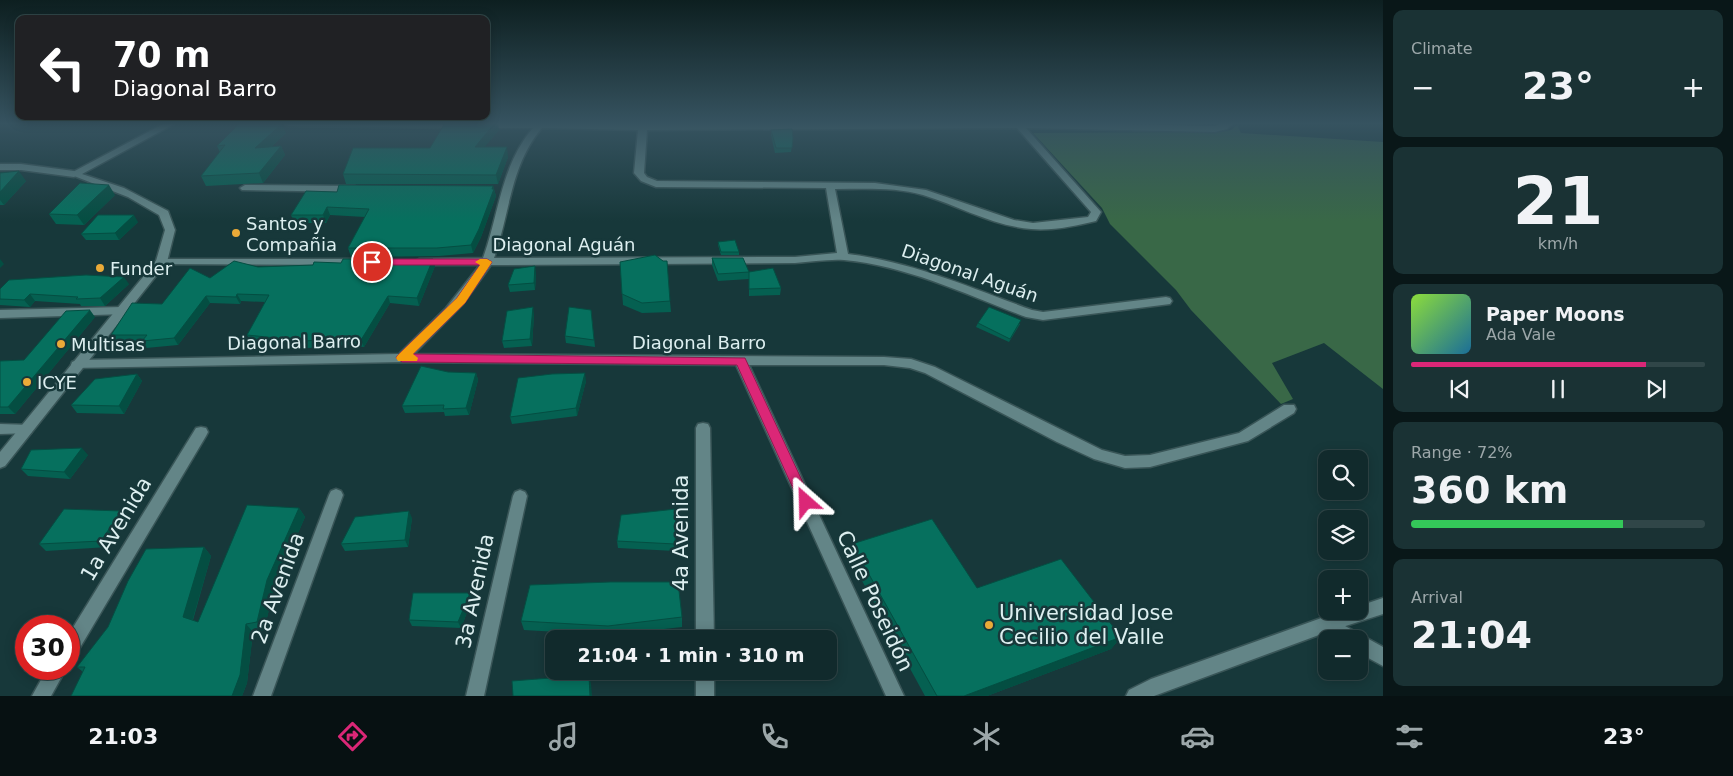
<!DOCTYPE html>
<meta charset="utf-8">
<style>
:root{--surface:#112a2c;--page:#1a3234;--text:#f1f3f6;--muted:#9ca7a9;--line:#304648;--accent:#db2777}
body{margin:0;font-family:"DejaVu Sans",sans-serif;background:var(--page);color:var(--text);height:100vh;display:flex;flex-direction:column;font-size:19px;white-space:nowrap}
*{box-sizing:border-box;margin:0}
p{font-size:16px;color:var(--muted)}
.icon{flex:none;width:28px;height:28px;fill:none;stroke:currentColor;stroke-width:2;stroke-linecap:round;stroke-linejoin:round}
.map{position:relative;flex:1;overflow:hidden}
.panel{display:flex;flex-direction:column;gap:10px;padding:10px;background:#091718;width:350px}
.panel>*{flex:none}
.guide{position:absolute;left:15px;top:15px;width:475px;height:105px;border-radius:10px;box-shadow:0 2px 12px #0003,0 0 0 1px var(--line);background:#202124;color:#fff;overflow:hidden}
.fabs{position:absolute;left:1318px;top:450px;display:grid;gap:10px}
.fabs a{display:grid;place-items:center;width:50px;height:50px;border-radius:10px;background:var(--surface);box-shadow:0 2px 12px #0003,0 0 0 1px var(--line);font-size:25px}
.speed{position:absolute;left:15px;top:615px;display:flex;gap:10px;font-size:25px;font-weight:700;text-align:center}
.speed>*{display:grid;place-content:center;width:65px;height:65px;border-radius:50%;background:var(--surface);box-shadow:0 2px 12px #0003,0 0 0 1px var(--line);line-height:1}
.speed .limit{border:8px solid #d22;background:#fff;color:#111}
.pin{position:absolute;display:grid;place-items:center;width:42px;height:42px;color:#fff;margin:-21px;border:2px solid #fff;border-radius:50%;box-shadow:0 1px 5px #0007}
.me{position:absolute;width:55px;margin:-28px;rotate:335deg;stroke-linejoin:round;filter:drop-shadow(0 0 4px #0008)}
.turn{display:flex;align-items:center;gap:18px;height:105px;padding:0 15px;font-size:22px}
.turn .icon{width:65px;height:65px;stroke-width:2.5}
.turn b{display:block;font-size:35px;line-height:42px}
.big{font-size:38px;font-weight:800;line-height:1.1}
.panel .widget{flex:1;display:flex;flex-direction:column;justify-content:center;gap:8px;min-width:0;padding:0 18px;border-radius:10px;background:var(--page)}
.panel .dial{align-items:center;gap:0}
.dial b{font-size:65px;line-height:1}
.song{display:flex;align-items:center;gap:15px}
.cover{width:60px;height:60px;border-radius:8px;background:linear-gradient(135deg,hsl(90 70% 55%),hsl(200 70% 35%))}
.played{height:5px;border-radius:2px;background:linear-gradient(90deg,var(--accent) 80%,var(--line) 80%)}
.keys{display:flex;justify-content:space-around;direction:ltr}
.heat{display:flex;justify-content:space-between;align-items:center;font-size:28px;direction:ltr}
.charge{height:8px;border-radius:4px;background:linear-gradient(90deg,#34c759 72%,var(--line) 0)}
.trip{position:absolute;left:545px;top:630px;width:292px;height:50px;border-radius:10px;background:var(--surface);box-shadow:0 2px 12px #0003,0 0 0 1px var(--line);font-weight:800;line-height:50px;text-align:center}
.menu{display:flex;height:80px;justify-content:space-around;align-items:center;background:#071112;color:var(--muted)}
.menu .icon{width:35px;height:35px}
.menu .selected{color:var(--accent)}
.menu b{font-size:22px;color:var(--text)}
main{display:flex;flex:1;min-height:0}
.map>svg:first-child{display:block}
.green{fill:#396847}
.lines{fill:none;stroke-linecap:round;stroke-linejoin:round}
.street-casing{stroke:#395557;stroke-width:3}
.secondary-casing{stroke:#395557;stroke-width:3}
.street{fill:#638587;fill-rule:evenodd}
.secondary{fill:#638587;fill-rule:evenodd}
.wall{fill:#056051}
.shaded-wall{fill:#044e42}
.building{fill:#06705e;stroke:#044e42}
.route{fill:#db2777;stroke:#8e194d}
.slow{fill:#f59e0b}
.poi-dot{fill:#eaaa38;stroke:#17383a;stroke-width:2}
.labels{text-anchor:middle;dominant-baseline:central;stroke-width:5;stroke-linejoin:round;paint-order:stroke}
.poi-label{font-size:18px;fill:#ddeff0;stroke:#17383a;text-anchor:start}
.street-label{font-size:18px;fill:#ddeff0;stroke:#17383a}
.near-street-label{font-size:21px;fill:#ddeff0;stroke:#17383a}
.near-poi-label{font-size:21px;fill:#ddeff0;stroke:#17383a;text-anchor:start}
</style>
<main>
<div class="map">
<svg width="1383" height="696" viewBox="0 0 1383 696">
<rect width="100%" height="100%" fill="#17383a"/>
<polygon class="green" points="1237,125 1241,133 1383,142 1383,389 1324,343 1272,363 1293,399 1281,404 1191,310 1176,290 1110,224 1102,208 1033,133 1219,132 1231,130"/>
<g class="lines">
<g class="street-casing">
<g id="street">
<polygon points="284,123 464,123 465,125 461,128 288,126"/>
<path d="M 478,123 L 1059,123 L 1215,126 L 1223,123 L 1233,123 L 1227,129 L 1215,132 L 1026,128 L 1101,212 L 1096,221 C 1076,226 1052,231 1031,229 C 993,226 959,206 923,195 C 895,187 864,189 835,189 L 848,254 C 913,262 971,288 1032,310 L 1043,312 L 1166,297 L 1170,298 L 1172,301 L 1170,304 L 1043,320 L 1026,317 C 967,295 908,266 844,260 C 828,259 811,262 795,263 L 491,265 L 463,304 L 414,354 L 884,357 L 911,359 L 935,367 L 1102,450 L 1125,456 L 1150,455 L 1239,433 L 1284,405 L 1294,405 L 1296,409 L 1294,413 L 1248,441 L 1150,467 L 1125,468 L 1094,459 L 1057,442 L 925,373 L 910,368 L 884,365 L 749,365 L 904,696 L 886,696 L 736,365 L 402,362 L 72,368 L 71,365 L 72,362 L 77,360 L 399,354 L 446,308 L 480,265 L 419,265 L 413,262 L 419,259 L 483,258 C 499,214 501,165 533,128 L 481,128 L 478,127 ZM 542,128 L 638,130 L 634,173 L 641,181 L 656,187 L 826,188 L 837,253 L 795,257 L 494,258 C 510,214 510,165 542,128 ZM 1017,128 L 1091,212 L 1088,217 L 1033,223 L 1014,220 L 926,190 L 875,183 L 657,181 L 647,177 L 644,173 L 647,130 Z"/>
<polygon points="0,164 21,164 74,171 79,174 74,177 21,170 0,170"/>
<polygon points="245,185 355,186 360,189 355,192 242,190 240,188"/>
<polygon points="161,259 359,259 365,262 359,265 157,264 155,262 157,260"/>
<polygon points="122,307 128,311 126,314 0,318 0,310"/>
<polygon points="703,423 708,424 710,428 714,639 696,639 696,428 698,424"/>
<polygon points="0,424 31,425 33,429 31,433 0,434"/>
<polygon points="201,427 206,428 208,432 206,436 75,656 69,658 69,634 196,428"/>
<polygon points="336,489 341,491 343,495 271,696 253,696 329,495 331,491"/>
<polygon points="520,490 525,492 527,496 484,696 466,696 513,496 515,492"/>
<path d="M 1327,616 L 1383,647 L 1383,666 L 1359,653 L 1359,639 C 1344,639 1325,640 1318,624 L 1321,618 Z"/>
<polygon points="47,669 66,669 51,696 32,696"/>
<rect x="696" y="671" width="18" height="25"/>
</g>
</g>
<g class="secondary-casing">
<g id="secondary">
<polygon points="165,123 176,123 82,174 124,188 168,211 175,230 167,262 5,466 0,468 0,452 156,261 165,230 159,215 128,197 69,174"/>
<polygon points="1383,598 1383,614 1327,632 1154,696 1126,696 1129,690 1151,679 1327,616 1341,611 1359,611 1359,606"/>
</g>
</g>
<use href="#street" class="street"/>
<use href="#secondary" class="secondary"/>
</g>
<g class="wall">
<polygon points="499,130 484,147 508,157 498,184 346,184 343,174 430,148"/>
<polygon points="771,130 793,138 791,152 775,153 771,135"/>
<polygon points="286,133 271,147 281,146 285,155 263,183 206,186 201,176 220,152 217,146"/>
<polygon points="0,173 26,181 4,205 0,205"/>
<polygon points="493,186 496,196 481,237 473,253 439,256 351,257 348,248 365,217 330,215 326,223 294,223 291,215 337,192"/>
<polygon points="115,195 84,225 56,224 49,214"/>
<polygon points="138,222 119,240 86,240 81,234"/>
<polygon points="718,242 739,252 739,255 721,255 718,245"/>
<polygon points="712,258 749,272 781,288 780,295 749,296 749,279 718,281 712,265"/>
<polygon points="663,261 670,301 671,312 642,313 623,305 620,262"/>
<polygon points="435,266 419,306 390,303 364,347 348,345 308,348 251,342 247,335 265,302 241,301 240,304 210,303 178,345 146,348 142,342 116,342 111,335 162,304 210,278 258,267"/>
<polygon points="536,273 535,290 510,292 508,285"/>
<polygon points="129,284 105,306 81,306 80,304 35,301 30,307 0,305 0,289"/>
<polygon points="591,310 595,347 566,343 565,336"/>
<polygon points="534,314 532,346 504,348 502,341"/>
<polygon points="95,317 15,414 0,414 0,361 24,360"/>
<polygon points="978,323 1020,324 1009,342 976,327"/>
<polygon points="448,372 476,373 478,380 469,415 445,416 444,412 405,413 402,406"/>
<polygon points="137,374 142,381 124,414 77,413 71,405"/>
<polygon points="586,381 577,416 512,424 510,417"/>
<polygon points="88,455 70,479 28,476 21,469"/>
<polygon points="299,508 305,517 274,589 264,630 253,632 247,683 242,696 71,696 83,672 77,667 204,547 211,556 193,620 198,622"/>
<polygon points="676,509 675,551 618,548 617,541"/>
<polygon points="127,518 108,547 46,551 39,544"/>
<polygon points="412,518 408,547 345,551 341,544"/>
<polygon points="852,544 977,588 1121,637 1111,649 987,696 925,696 849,557"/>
<polygon points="470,593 472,599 461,628 412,626 409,620"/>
<polygon points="682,617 682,627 610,635 524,630 521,621"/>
</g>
<g class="shaded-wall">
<polygon points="495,123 498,123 499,130 477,156 475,147"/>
<polygon points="282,124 286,133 259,158 255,148"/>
<polygon points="281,146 285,155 263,183 259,173"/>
<polygon points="507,147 508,157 498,184 496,175"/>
<polygon points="19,171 26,181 4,205 0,200 0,192"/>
<polygon points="109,185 115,195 84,225 77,215"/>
<polygon points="493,186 496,196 481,237 473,253 471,245"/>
<polygon points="327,207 330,215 326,223 323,215"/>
<polygon points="134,215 138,222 119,240 115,233"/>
<polygon points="0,259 4,264 0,268"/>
<polygon points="433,259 435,266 419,306 417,298"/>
<polygon points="535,266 536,273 535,290 534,283"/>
<polygon points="124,277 129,284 105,306 100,298"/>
<polygon points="30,294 35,301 30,307 24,300"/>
<polygon points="237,294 241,301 240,304 236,297"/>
<polygon points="206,296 210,303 178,345 174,338"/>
<polygon points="388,296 390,303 364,347 361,340"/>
<polygon points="533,307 534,314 532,346 530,339"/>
<polygon points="90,310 95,317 15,414 8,407"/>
<polygon points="476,373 478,380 469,415 466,408"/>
<polygon points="585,373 586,381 577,416 576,408"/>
<polygon points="137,374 142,381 124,414 119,406"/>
<polygon points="82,448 88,455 70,479 64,472"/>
<polygon points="299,508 305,517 274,589 264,630 257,622 267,580"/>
<polygon points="121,511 127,518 108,547 101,541"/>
<polygon points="409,511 412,518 408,547 405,540"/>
<polygon points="204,547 211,556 191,625 183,617"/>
<polygon points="470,593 472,599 461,628 458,622"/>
<polygon points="246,624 253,632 247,683 242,696 232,696"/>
<polygon points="1121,637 1111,649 987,696 964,696"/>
<polygon points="589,675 591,684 592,696 590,696"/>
</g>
<g class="building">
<polygon points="240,123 282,124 255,148 281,146 259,173 201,176 225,145 217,146"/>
<polygon points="445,123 495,123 475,147 507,147 496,175 343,174 353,148 430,148"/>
<polygon points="792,129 793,138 792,148 776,148 771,130"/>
<polygon points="19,171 0,192 0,173"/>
<polygon points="80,183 109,185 77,215 49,214"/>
<polygon points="339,185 493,186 492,189 494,189 479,229 471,245 437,248 348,248 369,209 327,207 323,215 291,215 306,191 337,192"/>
<polygon points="98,215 134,215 115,233 81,234"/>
<polygon points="735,240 739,252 721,252 718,242"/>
<polygon points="655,255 663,261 667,261 670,301 642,303 622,294 620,262"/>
<polygon points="712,258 743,258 749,272 718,274"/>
<polygon points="343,259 433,259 417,298 388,296 361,340 345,338 305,341 247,335 269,295 237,294 236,297 206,296 174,338 142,341 147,335 111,335 132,303 162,304 190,268 210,278 234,261 258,267 313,265 314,262 341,263"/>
<polygon points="535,266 534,283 508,285 514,269"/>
<polygon points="773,268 781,288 749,289 749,272"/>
<polygon points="86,275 124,277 100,298 76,299 78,297 30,294 24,300 0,299 0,289 9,280"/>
<polygon points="533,307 530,339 502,341 507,311"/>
<polygon points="569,307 591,310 594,340 565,336"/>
<polygon points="989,307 1021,320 1010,339 978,323"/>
<polygon points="90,310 8,407 0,407 0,361 24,360 66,311"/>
<polygon points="421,366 448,372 476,373 466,408 443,409 444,405 402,406"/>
<polygon points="585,373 576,408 510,417 518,378 552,374"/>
<polygon points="137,374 119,406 71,405 95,379"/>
<polygon points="82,448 64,472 21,469 31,450"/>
<polygon points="247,505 299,508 267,580 257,622 246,624 240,675 232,696 71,696 85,667 77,667 108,627 128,581 146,549 204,547 183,617 198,622"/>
<polygon points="64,509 121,511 101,541 39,544"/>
<polygon points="676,509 675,544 617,541 621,515"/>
<polygon points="409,511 405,540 341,544 355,517"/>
<polygon points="932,519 977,588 1061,559 1121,637 964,696 937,696 852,544"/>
<polygon points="610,582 678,582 682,617 608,626 521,621 530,585"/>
<polygon points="413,593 470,593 458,622 409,620"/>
<polygon points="589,675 590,696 513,696 512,681"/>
</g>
<linearGradient id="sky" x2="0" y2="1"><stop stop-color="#0d1f20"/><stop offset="0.56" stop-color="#365360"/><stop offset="1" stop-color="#365360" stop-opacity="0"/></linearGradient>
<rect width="1383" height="221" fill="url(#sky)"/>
<polygon class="route" points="369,259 487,259 492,262 465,303 413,354 745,358 812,502 810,506 806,508 801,506 737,365 402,362 396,358 398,355 457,298 480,265 372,265 369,264"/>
<polygon class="slow" points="480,259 487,259 492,262 465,303 413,354 418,358 417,361 398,361 396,358 398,355 457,298 480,265 475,262"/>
<g class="poi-dot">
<circle cx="236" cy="233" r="5"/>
<circle cx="100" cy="268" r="5"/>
<circle cx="61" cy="344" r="5"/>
<circle cx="27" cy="382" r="5"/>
<circle cx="989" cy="625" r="5"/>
</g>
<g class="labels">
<g class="poi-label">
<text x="246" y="223">Santos y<tspan x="246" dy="21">Compañia</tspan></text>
<text x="110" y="268">Funder</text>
<text x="71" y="344">Multisas</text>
<text x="37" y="382">ICYE</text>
</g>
<g class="street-label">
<text x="564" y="244">Diagonal Aguán</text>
<text transform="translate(970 273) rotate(19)">Diagonal Aguán</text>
<text transform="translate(294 342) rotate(-1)">Diagonal Barro</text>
<text x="699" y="342">Diagonal Barro</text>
</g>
<g class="near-street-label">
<text transform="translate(116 529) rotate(-59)">1a Avenida</text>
<text transform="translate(681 533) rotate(-90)">4a Avenida</text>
<text transform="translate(278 588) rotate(-70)">2a Avenida</text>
<text transform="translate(475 591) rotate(-78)">3a Avenida</text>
<text transform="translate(875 601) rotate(65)">Calle Poseidón</text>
</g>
<g class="near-poi-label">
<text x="999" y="613">Universidad Jose<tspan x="999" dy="24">Cecilio del Valle</tspan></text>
</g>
</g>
</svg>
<div class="fabs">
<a><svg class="icon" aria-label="search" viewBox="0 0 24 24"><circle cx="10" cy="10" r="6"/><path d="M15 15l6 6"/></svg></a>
<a><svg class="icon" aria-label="layers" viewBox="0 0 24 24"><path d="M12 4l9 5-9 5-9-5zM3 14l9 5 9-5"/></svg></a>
<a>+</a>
<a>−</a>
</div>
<div class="speed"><div class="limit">30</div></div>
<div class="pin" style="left:372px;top:262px;background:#d93025"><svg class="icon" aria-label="arrive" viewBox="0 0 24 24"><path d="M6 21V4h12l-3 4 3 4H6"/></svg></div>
<svg class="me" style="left:806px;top:502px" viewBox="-20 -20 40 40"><path d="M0-17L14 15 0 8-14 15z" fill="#db2777" stroke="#fff" stroke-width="4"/></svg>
<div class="trip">21:04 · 1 min · 310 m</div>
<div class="guide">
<div class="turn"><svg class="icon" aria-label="left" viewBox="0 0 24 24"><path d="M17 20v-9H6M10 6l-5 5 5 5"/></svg><div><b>70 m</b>Diagonal Barro</div></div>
</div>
</div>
<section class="panel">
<div class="widget"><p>Climate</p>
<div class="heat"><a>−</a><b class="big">23°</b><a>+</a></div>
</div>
<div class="widget dial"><b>21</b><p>km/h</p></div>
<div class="widget">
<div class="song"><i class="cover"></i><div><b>Paper Moons</b><p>Ada Vale</p></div></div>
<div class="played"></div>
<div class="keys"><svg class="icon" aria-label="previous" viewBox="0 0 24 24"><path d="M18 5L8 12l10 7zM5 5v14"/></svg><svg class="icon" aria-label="pause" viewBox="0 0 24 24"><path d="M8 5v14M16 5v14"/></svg><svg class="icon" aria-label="next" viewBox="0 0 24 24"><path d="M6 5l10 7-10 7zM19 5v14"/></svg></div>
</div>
<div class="widget"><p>Range · 72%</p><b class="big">360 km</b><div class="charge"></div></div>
<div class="widget"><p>Arrival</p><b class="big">21:04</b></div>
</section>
</main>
<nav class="menu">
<b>21:03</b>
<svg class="icon selected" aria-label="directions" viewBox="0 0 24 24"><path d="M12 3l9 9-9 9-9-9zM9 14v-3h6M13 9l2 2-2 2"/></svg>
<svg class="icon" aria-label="music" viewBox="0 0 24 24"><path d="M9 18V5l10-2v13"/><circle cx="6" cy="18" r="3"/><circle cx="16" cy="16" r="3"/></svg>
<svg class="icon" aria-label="phone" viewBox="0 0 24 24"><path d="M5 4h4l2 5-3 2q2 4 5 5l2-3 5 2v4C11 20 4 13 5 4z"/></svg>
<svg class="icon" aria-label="climate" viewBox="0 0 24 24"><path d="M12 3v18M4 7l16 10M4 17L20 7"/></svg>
<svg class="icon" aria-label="car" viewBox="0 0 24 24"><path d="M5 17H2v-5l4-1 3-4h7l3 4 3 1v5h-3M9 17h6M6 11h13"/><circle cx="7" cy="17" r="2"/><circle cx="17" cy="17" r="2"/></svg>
<svg class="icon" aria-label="filters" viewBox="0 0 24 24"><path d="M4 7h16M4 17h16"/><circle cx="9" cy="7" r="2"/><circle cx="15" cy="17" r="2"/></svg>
<b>23°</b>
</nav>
